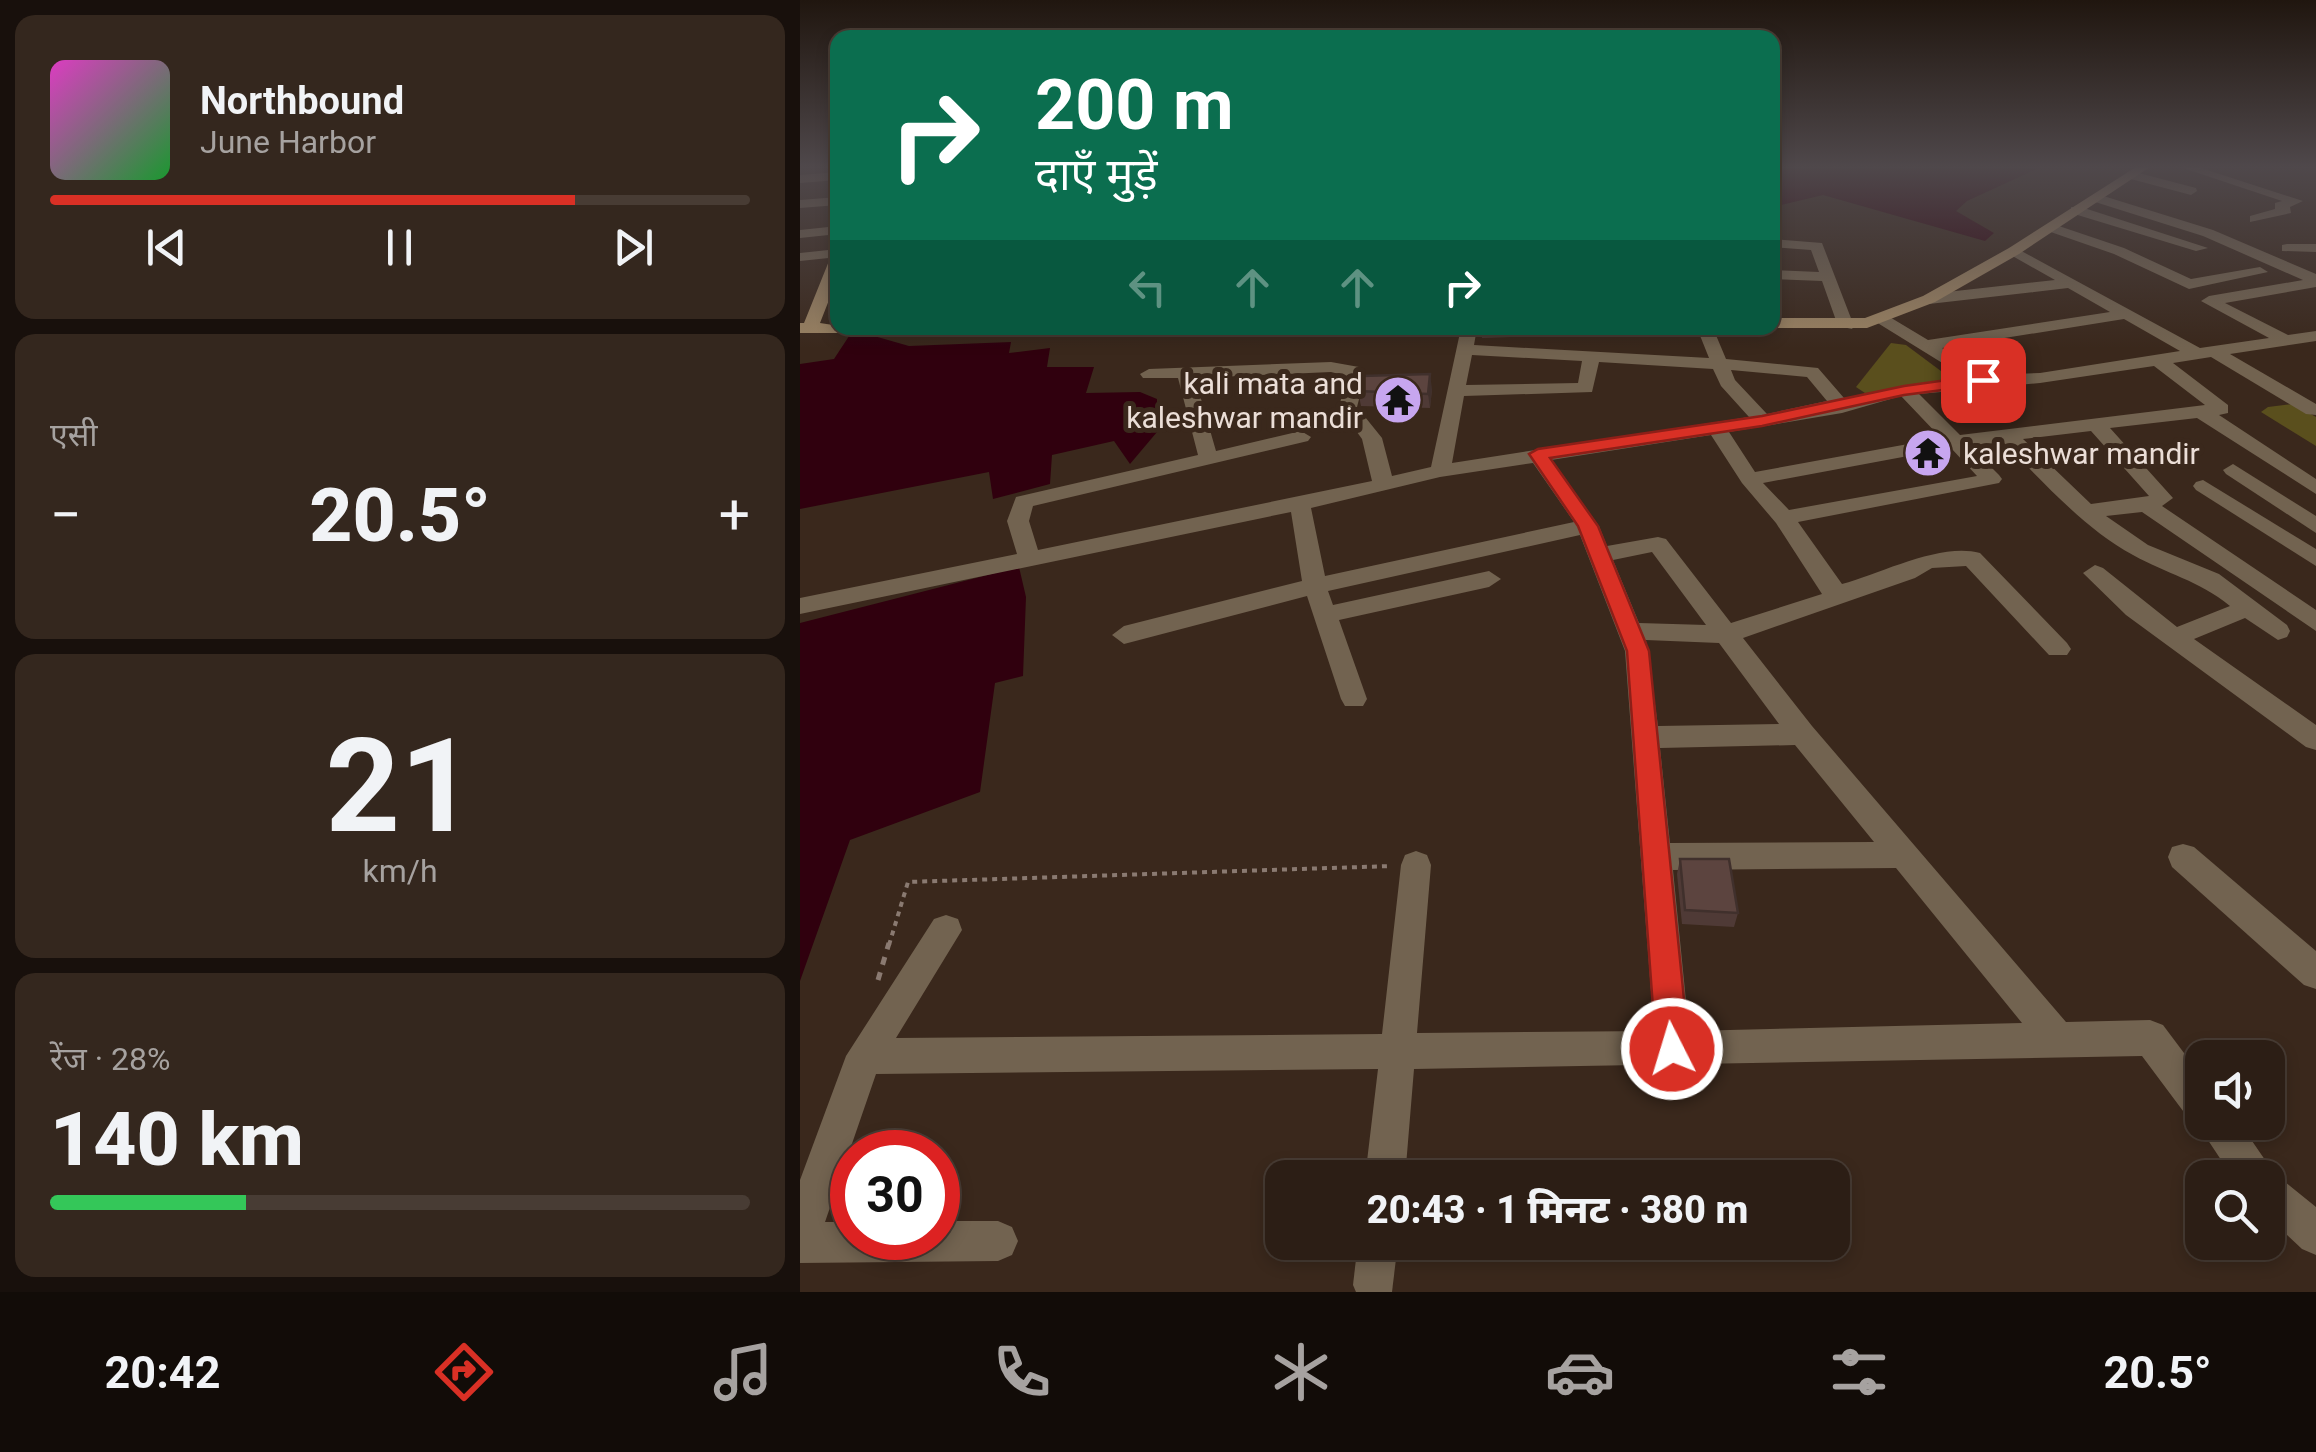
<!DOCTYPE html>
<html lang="hi">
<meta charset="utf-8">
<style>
:root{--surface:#2c1e15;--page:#34271e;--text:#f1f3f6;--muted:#a6a2a0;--line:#483c34;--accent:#d93025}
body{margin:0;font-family:Roboto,"Noto Sans Devanagari",sans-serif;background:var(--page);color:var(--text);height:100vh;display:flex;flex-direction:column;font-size:38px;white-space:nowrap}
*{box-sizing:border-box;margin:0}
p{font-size:32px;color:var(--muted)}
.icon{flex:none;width:55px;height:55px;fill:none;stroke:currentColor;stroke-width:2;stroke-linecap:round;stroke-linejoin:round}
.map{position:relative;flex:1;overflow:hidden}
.sheet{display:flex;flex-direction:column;gap:15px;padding:15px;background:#18100c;width:800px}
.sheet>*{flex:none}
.guide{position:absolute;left:30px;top:30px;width:950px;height:305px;border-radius:20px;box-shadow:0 5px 15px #0003,0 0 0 2px var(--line);background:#0b6e4f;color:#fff;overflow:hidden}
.fabs{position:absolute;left:1385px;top:1040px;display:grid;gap:20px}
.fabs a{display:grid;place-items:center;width:100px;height:100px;border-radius:20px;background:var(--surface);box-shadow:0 5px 15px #0003,0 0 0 2px var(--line);font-size:50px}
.speed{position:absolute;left:30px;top:1130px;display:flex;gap:20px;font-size:50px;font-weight:700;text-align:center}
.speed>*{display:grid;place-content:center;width:130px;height:130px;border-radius:50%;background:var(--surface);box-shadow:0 5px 15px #0003,0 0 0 2px var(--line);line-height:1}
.speed .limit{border:15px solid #d22;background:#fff;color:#111}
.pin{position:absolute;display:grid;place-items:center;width:85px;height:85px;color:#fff;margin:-42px;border-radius:20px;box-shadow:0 5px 15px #0006}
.me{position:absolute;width:110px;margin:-55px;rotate:355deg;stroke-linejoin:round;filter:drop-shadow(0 0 8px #0008)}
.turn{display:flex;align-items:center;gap:35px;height:210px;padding:0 40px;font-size:45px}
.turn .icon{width:130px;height:130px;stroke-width:2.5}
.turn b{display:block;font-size:70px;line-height:85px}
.lanes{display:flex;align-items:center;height:95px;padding:0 40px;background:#0003;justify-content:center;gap:50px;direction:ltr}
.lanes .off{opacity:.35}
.big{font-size:75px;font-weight:800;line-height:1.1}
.sheet .widget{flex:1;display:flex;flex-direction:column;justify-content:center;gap:15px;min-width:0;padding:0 35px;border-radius:20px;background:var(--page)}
.sheet .dial{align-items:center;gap:0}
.dial b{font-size:130px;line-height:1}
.song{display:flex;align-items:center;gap:30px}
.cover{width:120px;height:120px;border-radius:15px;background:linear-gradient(135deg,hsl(310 70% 55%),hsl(130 70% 35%))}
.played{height:10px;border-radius:5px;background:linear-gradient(90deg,var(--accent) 75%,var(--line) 75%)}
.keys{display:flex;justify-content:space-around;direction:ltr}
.heat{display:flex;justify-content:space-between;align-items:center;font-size:55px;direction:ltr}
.charge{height:15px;border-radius:8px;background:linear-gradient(90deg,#34c759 28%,var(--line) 0)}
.trip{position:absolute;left:465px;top:1160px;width:585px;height:100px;border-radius:20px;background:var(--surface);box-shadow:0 5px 15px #0003,0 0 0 2px var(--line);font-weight:800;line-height:100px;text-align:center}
.menu{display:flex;height:160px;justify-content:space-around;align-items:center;background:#120c08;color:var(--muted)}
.menu .icon{width:70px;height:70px}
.menu .on{color:var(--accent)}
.menu b{font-size:45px;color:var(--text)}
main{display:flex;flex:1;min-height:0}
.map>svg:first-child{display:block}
.green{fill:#5a4f1d}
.water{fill:#30000e}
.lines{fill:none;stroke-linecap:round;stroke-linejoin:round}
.path-far1{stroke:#8a7a71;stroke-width:4;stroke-dasharray:5 5;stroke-linecap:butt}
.path{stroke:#8a7a71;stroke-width:5;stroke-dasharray:8 8;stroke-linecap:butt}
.street{fill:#726350;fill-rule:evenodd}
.secondary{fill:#9a8262;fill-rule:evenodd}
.wall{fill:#4f3a36}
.shaded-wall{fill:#40302c}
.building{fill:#5c443f;stroke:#40302c;stroke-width:2.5}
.route{fill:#d93025;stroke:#8d1f18;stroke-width:2.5}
.labels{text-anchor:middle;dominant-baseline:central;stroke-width:10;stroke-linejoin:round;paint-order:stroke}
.far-poi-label{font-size:30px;fill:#ebded7;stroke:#3a281c;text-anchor:end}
</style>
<main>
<section class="sheet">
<div class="widget">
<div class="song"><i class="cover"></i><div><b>Northbound</b><p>June Harbor</p></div></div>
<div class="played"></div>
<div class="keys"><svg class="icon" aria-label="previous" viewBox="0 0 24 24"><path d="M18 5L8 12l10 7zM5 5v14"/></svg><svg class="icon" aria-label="pause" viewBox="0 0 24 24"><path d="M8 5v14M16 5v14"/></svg><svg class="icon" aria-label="next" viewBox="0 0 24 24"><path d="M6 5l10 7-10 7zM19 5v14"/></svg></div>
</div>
<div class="widget"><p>एसी</p>
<div class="heat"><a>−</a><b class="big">20.5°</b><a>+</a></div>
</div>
<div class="widget dial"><b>21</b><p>km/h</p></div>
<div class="widget"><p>रेंज · 28%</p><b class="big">140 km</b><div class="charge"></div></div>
</section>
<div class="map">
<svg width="1516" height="1292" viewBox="0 0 1516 1292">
<rect width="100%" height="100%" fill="#3a281c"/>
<g class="green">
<polygon points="1091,343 1106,345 1161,386 1065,393 1056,387"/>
<polygon points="1493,404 1516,417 1516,446 1461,412 1468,407"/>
</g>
<g class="water">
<polygon points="973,167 1241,167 1167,201 1156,211 1194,233 1185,241 1023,195 973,207"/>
<polygon points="53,330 109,346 211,342 209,353 250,348 247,367 294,367 286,393 340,392 357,399 357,432 330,464 314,441 252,455 250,484 193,499 189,472 0,509 0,364 34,359"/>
<polygon points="219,567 226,597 223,676 195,683 180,792 50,840 0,981 0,623"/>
</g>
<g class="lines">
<polyline class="path-far1" points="89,945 108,882 591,866"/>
<polyline class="path" points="78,980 89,943"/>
<g class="street">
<polygon points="1380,167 1398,167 1503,201 1490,207 1491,213 1450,222 1450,216 1475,209 1475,203 1482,201"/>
<polygon points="1331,171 1396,188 1397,191 1391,195 1327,178 1327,172"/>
<polygon points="38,172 38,180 0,183 0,175"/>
<path d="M 1297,194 L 1413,230 L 1516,274 L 1516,287 L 1425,303 L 1488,335 L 1516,331 L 1516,341 L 1430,354 L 1516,404 L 1516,415 L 1506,414 L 1411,357 L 1373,363 L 1428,405 L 1428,413 L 1419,415 L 1516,479 L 1516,494 L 1397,418 L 1310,428 L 1373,498 L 1362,506 L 1516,610 L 1516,631 L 1342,512 L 1306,516 L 1348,545 L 1419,574 L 1487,625 L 1490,631 L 1487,637 L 1478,640 L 1445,618 L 1394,639 L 1516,725 L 1516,750 L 1506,747 L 1326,615 L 1283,573 L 1295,565 L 1303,568 L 1377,627 L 1430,606 C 1398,580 1367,574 1333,555 C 1283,528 1243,481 1203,442 L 1170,446 L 1199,475 L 1202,479 L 1199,483 L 998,522 L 1042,584 C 1082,573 1141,542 1180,553 L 1267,643 L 1271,649 L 1267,655 L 1249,655 L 1166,566 L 1132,568 L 1115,578 L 943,638 L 1012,726 L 1266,1022 L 1350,1020 L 1363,1025 L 1402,1077 L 1402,1122 L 1439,1122 L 1474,1173 L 1516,1207 L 1516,1255 L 1502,1249 L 1468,1217 L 1468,1178 L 1433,1178 L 1396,1122 L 1389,1119 L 1342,1056 L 614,1069 L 605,1178 L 565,1178 L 578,1069 L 76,1074 L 25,1222 L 52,1222 L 52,1238 L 138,1238 L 138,1221 L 198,1221 L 212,1227 L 218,1241 L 212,1255 L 198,1261 L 0,1263 L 0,1180 L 46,1056 L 134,919 L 146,915 L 158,919 L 162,930 L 96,1038 L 582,1034 L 601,865 L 605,855 L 616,851 L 627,855 L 631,865 L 617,1033 L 854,1031 L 825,651 L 780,535 L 528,591 L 533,605 L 689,571 L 701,579 L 689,587 L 539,620 L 567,699 L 563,706 L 545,706 L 541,699 L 507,596 L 324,644 L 312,635 L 324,626 L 502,581 L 491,512 L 0,614 L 0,598 L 217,554 L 207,521 L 216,497 L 398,455 L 378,378 L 343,378 L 340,374 L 349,369 L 531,362 L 559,367 L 565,376 L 557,407 L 582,438 L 592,476 L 631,467 L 661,328 L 677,328 L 674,345 L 909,358 L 897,328 L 913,328 L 926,359 L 1018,368 L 1044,398 L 1165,377 L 1076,322 L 1076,316 L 1088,316 L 1128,340 L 1310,312 L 1268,288 L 1129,304 L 1121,299 L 1129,294 L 1255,280 L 1209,254 L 1209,248 L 1214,247 L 1400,348 L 1469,338 L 1401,301 L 1409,296 L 1503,280 L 1403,236 L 1292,201 L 1290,198 ZM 1324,319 L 1380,351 L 1240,373 L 1186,375 L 1142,348 ZM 672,355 L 782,361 L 778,383 L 666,385 ZM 799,362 L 913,369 L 921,386 L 949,417 L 652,463 L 664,396 L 792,392 ZM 1354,366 L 1405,405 L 1160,435 L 1119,394 L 1240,383 ZM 931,370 L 1007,377 L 1027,401 L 967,414 L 935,380 ZM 531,372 L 547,376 L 539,407 L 562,439 L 572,481 L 238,550 L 229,521 L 233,506 L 508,441 L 511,437 L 501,431 L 416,451 L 395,378 ZM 1101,396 L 1141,438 L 955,472 L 929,432 L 1042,413 ZM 1291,431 L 1349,496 L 1291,504 L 1223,439 ZM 911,435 L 942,483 L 976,523 L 1022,594 L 931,623 L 866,539 L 858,537 L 807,546 L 799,526 L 751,460 ZM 1151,448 L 1177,476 L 989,510 L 963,483 ZM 733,463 L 774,522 L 525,576 L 511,508 L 640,477 ZM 852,552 L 906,625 L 839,623 L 813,560 ZM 846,640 L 919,643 L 979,724 L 858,726 ZM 995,745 L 1074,842 L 870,843 L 860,748 ZM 1096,868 L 1222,1023 L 889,1031 L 873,870 Z"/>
<polygon points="38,197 38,205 0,208 0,200"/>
<polygon points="1271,207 1281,207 1408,248 1396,251 1271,213"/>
<polygon points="1250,223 1324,248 1391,279 1460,267 1468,272 1389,289 1314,254 1245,230 1243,227"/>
<polygon points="38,226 38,234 0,238 0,230"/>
<polygon points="972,239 1022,243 1054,326 1052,329 1038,326 1022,281 972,279 972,270 1019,272 1011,250 972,247"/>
<polygon points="1487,244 1516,244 1516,252 1482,251 1482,245"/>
<polygon points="38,249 38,257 0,261 0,253"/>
<polygon points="1433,464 1516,516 1516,533 1426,474 1423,470"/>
<polygon points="1403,480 1516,549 1516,566 1396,490 1393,486 1396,482"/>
<polygon points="1383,844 1394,847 1516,951 1516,989 1504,985 1372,867 1368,857 1372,847"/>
<polygon points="558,1242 598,1242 592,1292 556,1292 553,1285"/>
</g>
<g class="secondary">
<polygon points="1336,167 1350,167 1219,254 1135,302 1067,328 970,328 972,318 1065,318 1123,296 1209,248"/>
<polygon points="38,252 38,277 20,323 53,328 45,333 0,333 0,323 4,323 31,256"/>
</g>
</g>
<g class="wall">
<polygon points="681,328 711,328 711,337 682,338"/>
<polygon points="632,389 630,408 561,406 558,391"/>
<polygon points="880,859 938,913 934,927 882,924 877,874"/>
</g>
<polygon class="shaded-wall" points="630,374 632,389 630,408 628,394"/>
<g class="building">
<polygon points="630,374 628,394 558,391 562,376"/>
<polygon points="880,859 929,859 938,913 885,910"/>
</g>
<linearGradient id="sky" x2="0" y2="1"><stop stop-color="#20160f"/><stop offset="0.48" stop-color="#4f484b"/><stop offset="1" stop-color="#4f484b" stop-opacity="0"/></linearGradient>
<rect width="1516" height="348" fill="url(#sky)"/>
<polygon class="route" points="1183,375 1191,380 1189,384 1104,395 962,426 750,458 798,526 849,651 889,1049 884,1060 872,1065 861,1060 856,1049 827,651 778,526 729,454 738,449 962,416 1104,386"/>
<defs>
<g id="temple-disc" transform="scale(2.5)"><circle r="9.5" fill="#c7a6ef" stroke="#3a281c"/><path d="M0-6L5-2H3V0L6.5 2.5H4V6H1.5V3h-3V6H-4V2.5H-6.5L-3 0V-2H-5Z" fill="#111"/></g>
</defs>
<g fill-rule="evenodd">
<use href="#temple-disc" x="598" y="400"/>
<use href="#temple-disc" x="1128" y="453"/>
</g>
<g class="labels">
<g class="far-poi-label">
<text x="563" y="383">kali mata and<tspan x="563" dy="34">kaleshwar mandir</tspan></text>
<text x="1163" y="453" text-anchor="start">kaleshwar mandir</text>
</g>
</g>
</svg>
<div class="fabs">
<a><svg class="icon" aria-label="sound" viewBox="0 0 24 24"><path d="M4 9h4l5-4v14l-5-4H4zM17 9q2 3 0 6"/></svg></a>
<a><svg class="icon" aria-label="search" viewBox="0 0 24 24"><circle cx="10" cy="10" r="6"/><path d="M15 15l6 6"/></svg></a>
</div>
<div class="speed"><div class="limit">30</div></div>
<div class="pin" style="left:1183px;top:380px;background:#d93025"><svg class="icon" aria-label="arrive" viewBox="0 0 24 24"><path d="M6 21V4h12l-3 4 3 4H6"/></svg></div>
<svg class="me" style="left:872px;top:1049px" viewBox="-20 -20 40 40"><circle r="17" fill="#d93025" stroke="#fff" stroke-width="3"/><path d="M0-11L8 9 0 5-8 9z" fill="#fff"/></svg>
<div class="trip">20:43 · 1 मिनट · 380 m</div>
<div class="guide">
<div class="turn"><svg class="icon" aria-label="right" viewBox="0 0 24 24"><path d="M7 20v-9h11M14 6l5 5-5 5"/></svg><div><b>200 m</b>दाएँ मुड़ें</div></div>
<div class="lanes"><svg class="icon off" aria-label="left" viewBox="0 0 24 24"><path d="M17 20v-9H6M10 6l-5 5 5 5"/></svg><svg class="icon off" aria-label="ahead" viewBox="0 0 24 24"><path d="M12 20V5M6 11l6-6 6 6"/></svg><svg class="icon off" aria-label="ahead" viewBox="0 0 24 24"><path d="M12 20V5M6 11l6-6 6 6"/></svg><svg class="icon" aria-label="right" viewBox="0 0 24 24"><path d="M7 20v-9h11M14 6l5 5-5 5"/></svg></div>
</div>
</div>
</main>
<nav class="menu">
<b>20:42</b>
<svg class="icon on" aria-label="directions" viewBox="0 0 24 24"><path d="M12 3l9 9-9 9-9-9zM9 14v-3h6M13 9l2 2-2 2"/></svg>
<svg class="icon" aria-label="music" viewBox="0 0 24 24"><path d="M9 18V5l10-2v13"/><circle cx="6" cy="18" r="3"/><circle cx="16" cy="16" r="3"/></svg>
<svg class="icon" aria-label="phone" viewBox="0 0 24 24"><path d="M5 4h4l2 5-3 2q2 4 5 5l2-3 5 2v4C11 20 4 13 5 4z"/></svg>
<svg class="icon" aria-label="climate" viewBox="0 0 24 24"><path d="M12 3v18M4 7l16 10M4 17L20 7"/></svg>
<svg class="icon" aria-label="car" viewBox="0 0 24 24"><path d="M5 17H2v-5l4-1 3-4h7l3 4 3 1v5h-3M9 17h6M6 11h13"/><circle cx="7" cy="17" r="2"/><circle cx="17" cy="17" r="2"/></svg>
<svg class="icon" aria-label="filters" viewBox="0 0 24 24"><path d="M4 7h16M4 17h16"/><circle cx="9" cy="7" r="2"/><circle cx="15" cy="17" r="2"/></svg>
<b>20.5°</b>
</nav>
